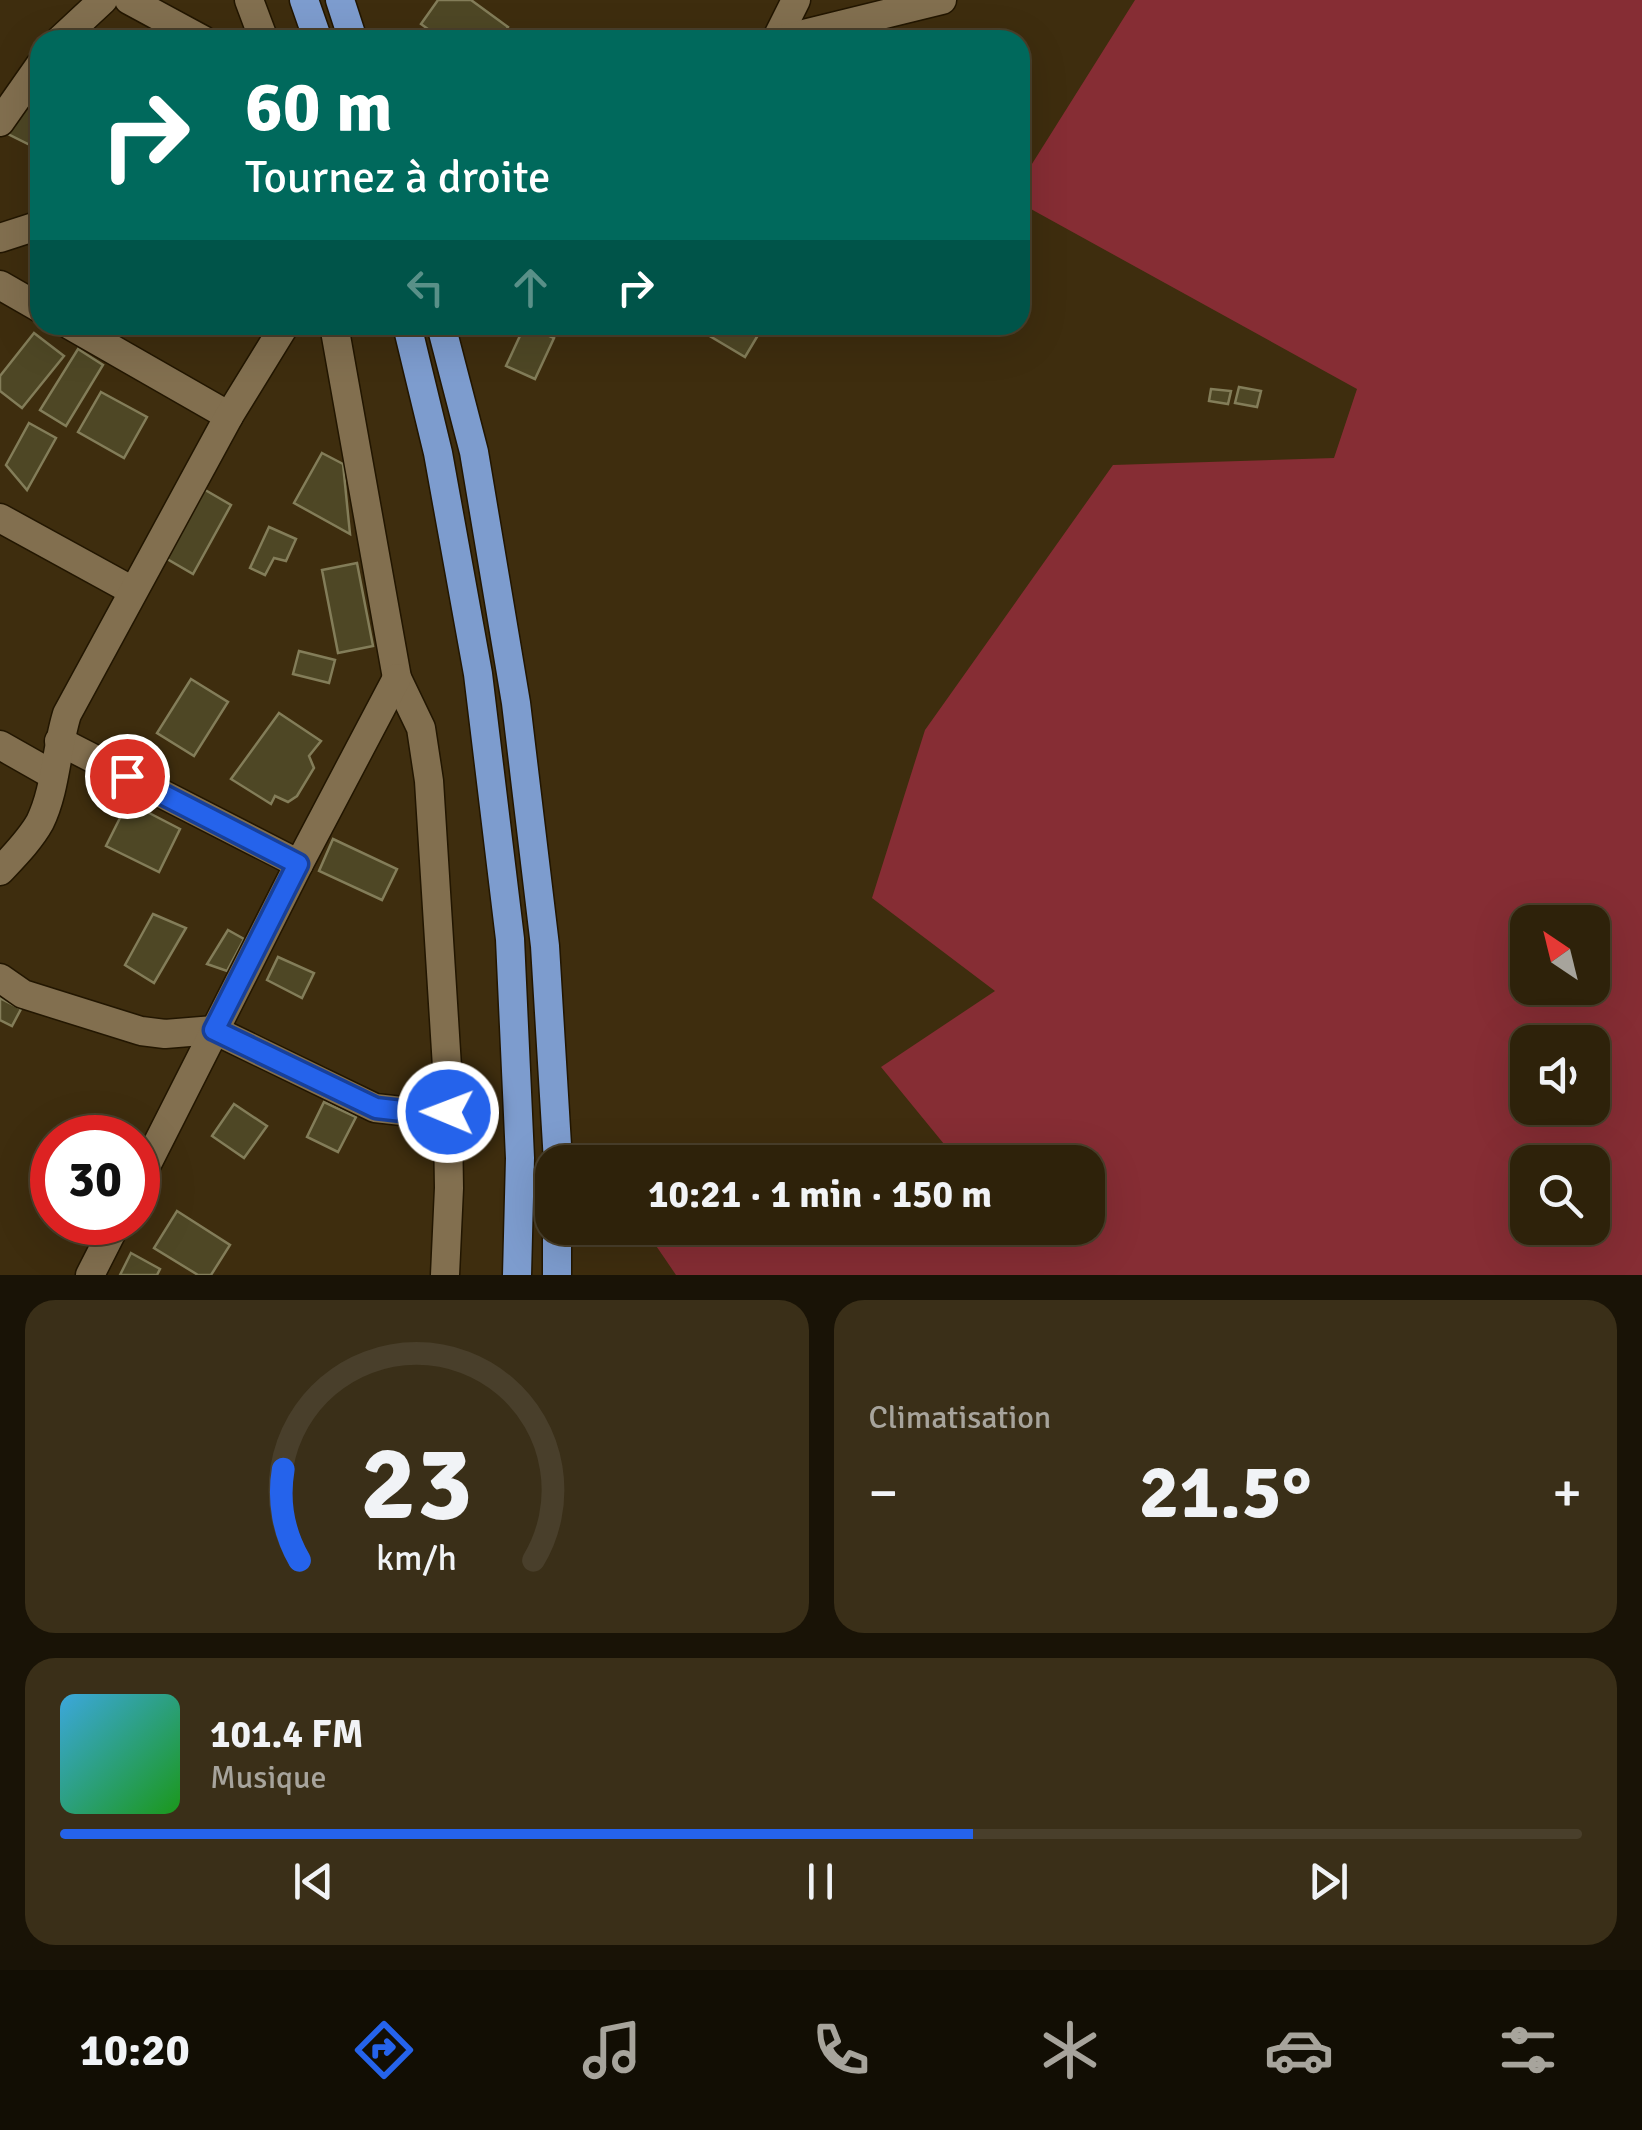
<!DOCTYPE html>
<html lang="fr">
<meta charset="utf-8">
<style>
:root{--surface:#2e220a;--page:#3a2f18;--text:#f1f3f6;--muted:#a7a49c;--line:#493f2b;--accent:#2563eb}
body{margin:0;font-family:Signika,sans-serif;background:var(--page);color:var(--text);height:100vh;display:flex;flex-direction:column;font-size:38px;white-space:nowrap}
*{box-sizing:border-box;margin:0}
p{font-size:32px;color:var(--muted)}
.icon{flex:none;width:55px;height:55px;fill:none;stroke:currentColor;stroke-width:2;stroke-linecap:round;stroke-linejoin:round}
.map{position:relative;height:1275px;overflow:hidden}
.sheet{display:flex;flex-direction:column;gap:25px;padding:25px;background:#191306;flex:1}
.sheet>*{flex:none}
.guide{position:absolute;left:30px;top:30px;width:1000px;height:305px;border-radius:30px;box-shadow:0 10px 40px #0002,0 0 0 2px var(--line);background:#00695c;color:#fff;overflow:hidden}
.needle{width:65px;rotate:325deg}
.buttons{position:absolute;left:1510px;top:905px;display:grid;gap:20px}
.buttons a{display:grid;place-items:center;width:100px;height:100px;border-radius:20px;background:var(--surface);box-shadow:0 10px 40px #0002,0 0 0 2px var(--line);font-size:50px}
.speed{position:absolute;left:30px;top:1115px;display:flex;gap:20px;font-size:50px;font-weight:700;text-align:center}
.speed>*{display:grid;place-content:center;width:130px;height:130px;border-radius:50%;background:var(--surface);box-shadow:0 10px 40px #0002,0 0 0 2px var(--line);line-height:1}
.speed .limit{border:15px solid #d22;background:#fff;color:#111}
.pin{position:absolute;display:grid;place-items:center;width:85px;height:85px;color:#fff;margin:-42px;border:5px solid #fff;border-radius:50%;box-shadow:0 2px 10px #0007}
.me{position:absolute;width:110px;margin:-55px;rotate:271deg;stroke-linejoin:round;filter:drop-shadow(0 0 8px #0008)}
.turn{display:flex;align-items:center;gap:35px;height:210px;padding:0 50px;font-size:45px}
.turn .icon{width:130px;height:130px;stroke-width:2.5}
.turn b{display:block;font-size:70px;line-height:85px}
.lanes{display:flex;align-items:center;height:95px;padding:0 50px;background:#0003;justify-content:center;gap:50px;direction:ltr}
.lanes .off{opacity:.35}
.big{font-size:75px;font-weight:800;line-height:1.1}
.sheet .tile{flex:1;display:flex;flex-direction:column;justify-content:center;gap:15px;min-width:0;padding:0 35px;border-radius:30px;background:var(--page)}
.sheet .dial{align-items:center;gap:0}
.dial svg{height:260px;overflow:visible;fill:none;stroke:var(--line);stroke-width:7;stroke-linecap:round;text-anchor:middle}
.dial text{fill:var(--text);stroke:none}
.song{display:flex;align-items:center;gap:30px}
.cover{width:120px;height:120px;border-radius:15px;background:linear-gradient(135deg,hsl(200 70% 55%),hsl(120 70% 35%))}
.played{height:10px;border-radius:5px;background:linear-gradient(90deg,var(--accent) 60%,var(--line) 60%)}
.keys{display:flex;justify-content:space-around;direction:ltr}
.heat{display:flex;justify-content:space-between;align-items:center;font-size:55px;direction:ltr}
.sheet .tiles{flex:1;display:grid;gap:25px;grid-template-columns:1fr 1fr}
.tile:last-child{grid-column:span 2}
.trip{position:absolute;left:535px;top:1145px;width:570px;height:100px;border-radius:30px;background:var(--surface);box-shadow:0 10px 40px #0002,0 0 0 2px var(--line);font-weight:800;line-height:100px;text-align:center}
.dock{display:flex;height:160px;justify-content:space-around;align-items:center;background:#120e04;color:var(--muted)}
.dock .icon{width:70px;height:70px}
.dock .current{color:var(--accent)}
.dock b{font-size:45px;color:var(--text)}
.map>svg:first-child{display:block}
.green{fill:#862d34;fill-rule:evenodd}
.building{fill:#4e4725;stroke:#837d59;stroke-width:2.5}
.lines{fill:none;stroke-linecap:round;stroke-linejoin:round}
.minor-casing{stroke:#221601;stroke-width:31}
.trunk-casing{stroke:#221601;stroke-width:31}
.minor{stroke:#826f4f;stroke-width:28}
.trunk{stroke:#7d9cce;stroke-width:28}
.route-casing{stroke:#184099;stroke-width:25}
.route{stroke:#2563eb;stroke-width:18}
</style>
<div class="map">
<svg width="1642" height="1275" viewBox="0 0 1642 1275">
<rect width="100%" height="100%" fill="#3e2d0e"/>
<path class="green" d="M 1135,0 L 1642,0 L 1642,1275 L 676,1275 L 646,1231 L 650,1228 L 1088,1228 L 1088,1162 L 934,1162 L 944,1144 L 881,1067 L 995,991 L 872,898 L 925,730 L 1113,465 L 1334,458 L 1357,389 L 1020,203 L 1020,183 ZM 1528,922 L 1592,922 L 1592,988 L 1528,988 ZM 1528,1042 L 1592,1042 L 1592,1108 L 1528,1108 ZM 1528,1162 L 1592,1162 L 1592,1228 L 1528,1228 Z"/>
<g class="building">
<polygon points="438,0 471,0 508,27 499,40 443,40 421,24"/>
<polygon points="32,102 40,106 40,150 0,130 0,125"/>
<polygon points="525,325 554,338 535,379 506,366"/>
<polygon points="700,325 764,325 745,357 698,329"/>
<polygon points="34,333 64,356 22,408 0,391 0,376"/>
<polygon points="78,349 103,365 66,426 40,410"/>
<polygon points="1239,387 1261,391 1257,407 1235,403"/>
<polygon points="1211,389 1231,391 1228,404 1209,401"/>
<polygon points="101,392 147,417 124,458 78,432"/>
<polygon points="29,423 56,438 27,490 6,465"/>
<polygon points="322,453 343,464 350,534 294,503"/>
<polygon points="200,487 231,505 193,574 162,556"/>
<polygon points="269,527 296,539 286,561 274,558 265,575 250,568"/>
<polygon points="357,563 373,646 338,653 322,570"/>
<polygon points="299,651 335,660 329,683 293,674"/>
<polygon points="191,679 228,702 194,756 157,733"/>
<polygon points="279,713 321,741 309,756 314,768 297,796 288,802 275,796 271,804 231,779"/>
<polygon points="128,802 180,829 159,872 106,846"/>
<polygon points="333,839 397,869 382,900 319,871"/>
<polygon points="153,914 186,928 154,983 125,965"/>
<polygon points="228,930 244,939 227,971 207,964"/>
<polygon points="278,957 314,973 302,998 267,980"/>
<polygon points="0,998 21,1009 12,1026 0,1020"/>
<polygon points="324,1102 356,1117 338,1152 307,1137"/>
<polygon points="234,1104 267,1126 244,1158 212,1136"/>
<polygon points="177,1211 230,1245 211,1275 198,1275 154,1248"/>
<polygon points="131,1253 160,1269 157,1275 120,1275"/>
</g>
<g class="lines">
<g class="minor-casing">
<g id="minor">
<polyline points="129,0 203,40"/>
<polyline points="249,0 264,40"/>
<polyline points="60,40 103,0"/>
<polyline points="776,40 796,0"/>
<polyline points="779,40 942,0"/>
<polyline points="0,122 40,65"/>
<polyline points="0,238 40,225"/>
<polyline points="0,285 40,308"/>
<polyline points="70,325 229,416"/>
<polyline points="334,325 397,678 421,728 429,781 447,1067 449,1188 445,1275"/>
<polyline points="0,518 133,591"/>
<polyline points="59,741 299,864"/>
<polyline points="0,745 53,775"/>
<path d="M 0,871 C 14,856 30,840 40,822 C 56,789 56,749 67,714 L 229,416 L 285,325"/>
<polyline points="0,978 23,994 141,1031 165,1034 214,1030 375,1108 402,1111 448,1112"/>
<polyline points="138,1182 299,864 397,678"/>
<polyline points="90,1275 117,1222"/>
</g>
</g>
<g class="trunk-casing">
<g id="trunk">
<polyline points="304,0 318,40"/>
<polyline points="340,0 353,40"/>
<polyline points="407,325 438,453 478,674 510,939 520,1158 517,1275"/>
<polyline points="441,325 474,452 516,703 545,946 558,1162"/>
<polyline points="557,1275 557,1228"/>
</g>
</g>
<use href="#minor" class="minor"/>
<use href="#trunk" class="trunk"/>
</g>
<g class="lines">
<g class="route-casing">
<polyline id="route" points="127,776 298,864 214,1030 376,1108 402,1111 448,1112"/>
</g>
<use href="#route" class="route"/>
</g>
</svg>
<div class="buttons">
<a><svg class="needle" viewBox="-14 -14 28 28"><path d="M0-13l5 13h-10z" fill="#e53935"/><path d="M0 13l5-13h-10z" fill="#a7a49c"/></svg></a>
<a><svg class="icon" aria-label="sound" viewBox="0 0 24 24"><path d="M4 9h4l5-4v14l-5-4H4zM17 9q2 3 0 6"/></svg></a>
<a><svg class="icon" aria-label="search" viewBox="0 0 24 24"><circle cx="10" cy="10" r="6"/><path d="M15 15l6 6"/></svg></a>
</div>
<div class="speed"><div class="limit">30</div></div>
<div class="pin" style="left:127px;top:776px;background:#d93025"><svg class="icon" aria-label="arrive" viewBox="0 0 24 24"><path d="M6 21V4h12l-3 4 3 4H6"/></svg></div>
<svg class="me" style="left:448px;top:1112px" viewBox="-20 -20 40 40"><circle r="17" fill="#2563eb" stroke="#fff" stroke-width="3"/><path d="M0-11L8 9 0 5-8 9z" fill="#fff"/></svg>
<div class="trip">10:21 · 1 min · 150 m</div>
<div class="guide">
<div class="turn"><svg class="icon" aria-label="right" viewBox="0 0 24 24"><path d="M7 20v-9h11M14 6l5 5-5 5"/></svg><div><b>60 m</b>Tournez à droite</div></div>
<div class="lanes"><svg class="icon off" aria-label="left" viewBox="0 0 24 24"><path d="M17 20v-9H6M10 6l-5 5 5 5"/></svg><svg class="icon off" aria-label="ahead" viewBox="0 0 24 24"><path d="M12 20V5M6 11l6-6 6 6"/></svg><svg class="icon" aria-label="right" viewBox="0 0 24 24"><path d="M7 20v-9h11M14 6l5 5-5 5"/></svg></div>
</div>
</div>
<section class="sheet">
<div class="tiles">
<div class="tile dial"><svg viewBox="0 0 100 80">
<path d="M14 69A42 42 0 1 1 86 69"/>
<path d="M14 69A42 42 0 0 1 9 41" stroke="#2563eb"/>
<text x="50" y="56" font-size="32" font-weight="700">23</text>
<text x="50" y="72" font-size="11">km/h</text>
</svg></div>
<div class="tile"><p>Climatisation</p>
<div class="heat"><a>−</a><b class="big">21.5°</b><a>+</a></div>
</div>
<div class="tile">
<div class="song"><i class="cover"></i><div><b>101.4 FM</b><p>Musique</p></div></div>
<div class="played"></div>
<div class="keys"><svg class="icon" aria-label="previous" viewBox="0 0 24 24"><path d="M18 5L8 12l10 7zM5 5v14"/></svg><svg class="icon" aria-label="pause" viewBox="0 0 24 24"><path d="M8 5v14M16 5v14"/></svg><svg class="icon" aria-label="next" viewBox="0 0 24 24"><path d="M6 5l10 7-10 7zM19 5v14"/></svg></div>
</div>
</div>
</section>
<nav class="dock">
<b>10:20</b>
<svg class="icon current" aria-label="directions" viewBox="0 0 24 24"><path d="M12 3l9 9-9 9-9-9zM9 14v-3h6M13 9l2 2-2 2"/></svg>
<svg class="icon" aria-label="music" viewBox="0 0 24 24"><path d="M9 18V5l10-2v13"/><circle cx="6" cy="18" r="3"/><circle cx="16" cy="16" r="3"/></svg>
<svg class="icon" aria-label="phone" viewBox="0 0 24 24"><path d="M5 4h4l2 5-3 2q2 4 5 5l2-3 5 2v4C11 20 4 13 5 4z"/></svg>
<svg class="icon" aria-label="climate" viewBox="0 0 24 24"><path d="M12 3v18M4 7l16 10M4 17L20 7"/></svg>
<svg class="icon" aria-label="car" viewBox="0 0 24 24"><path d="M5 17H2v-5l4-1 3-4h7l3 4 3 1v5h-3M9 17h6M6 11h13"/><circle cx="7" cy="17" r="2"/><circle cx="17" cy="17" r="2"/></svg>
<svg class="icon" aria-label="filters" viewBox="0 0 24 24"><path d="M4 7h16M4 17h16"/><circle cx="9" cy="7" r="2"/><circle cx="15" cy="17" r="2"/></svg>
</nav>
